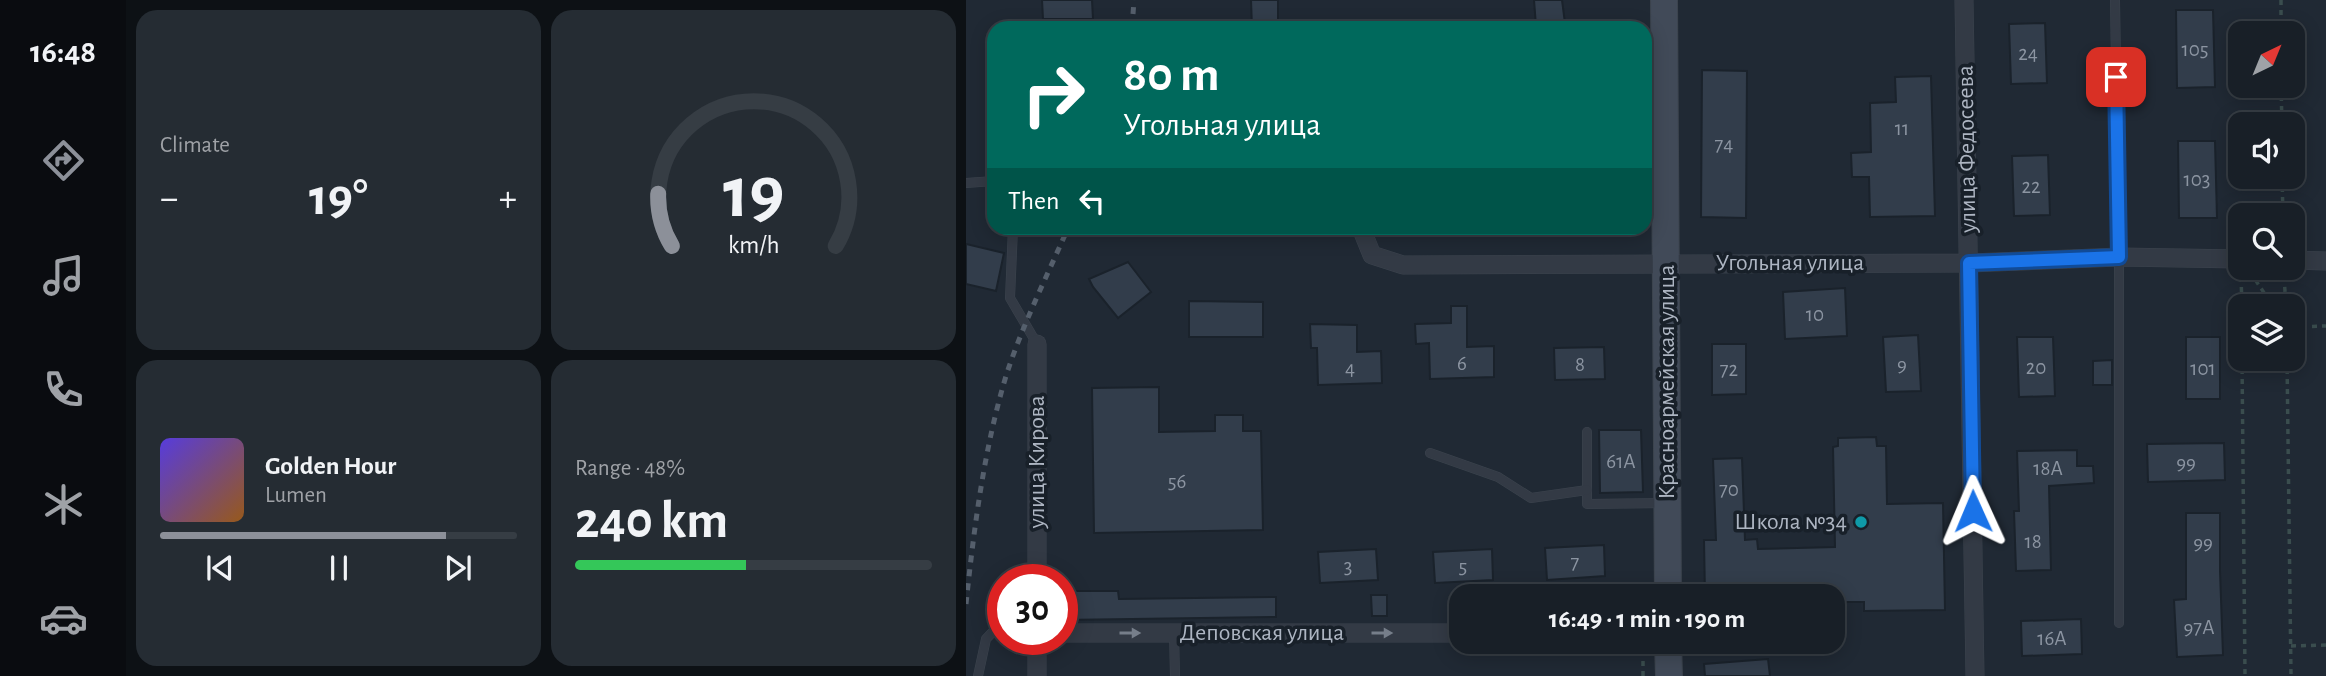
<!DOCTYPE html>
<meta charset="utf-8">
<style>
:root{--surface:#181f27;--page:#252c33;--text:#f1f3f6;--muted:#9fa2a7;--line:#363d44;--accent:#8c9099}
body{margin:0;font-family:"Alegreya Sans",sans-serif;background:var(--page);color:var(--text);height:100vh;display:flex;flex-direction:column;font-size:26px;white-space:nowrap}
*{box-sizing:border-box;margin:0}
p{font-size:23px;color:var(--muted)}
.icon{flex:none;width:38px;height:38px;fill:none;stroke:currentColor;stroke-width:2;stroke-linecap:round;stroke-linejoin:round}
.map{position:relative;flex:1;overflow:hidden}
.drawer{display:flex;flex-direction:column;gap:10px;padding:10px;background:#0d1115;width:840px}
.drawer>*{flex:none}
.hud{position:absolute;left:21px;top:21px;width:665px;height:214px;border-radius:21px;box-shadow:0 4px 18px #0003,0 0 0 2px var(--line);background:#00695c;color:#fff;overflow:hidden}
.needle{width:46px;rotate:43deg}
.controls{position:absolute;left:1262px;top:21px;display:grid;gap:14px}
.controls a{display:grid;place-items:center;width:77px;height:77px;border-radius:14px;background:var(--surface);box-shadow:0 4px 18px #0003,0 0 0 2px var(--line);font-size:35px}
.speed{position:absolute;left:21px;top:564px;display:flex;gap:14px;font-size:35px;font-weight:700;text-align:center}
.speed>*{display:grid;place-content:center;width:91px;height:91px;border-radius:50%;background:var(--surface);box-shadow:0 4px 18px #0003,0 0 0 2px var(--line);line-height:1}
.speed .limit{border:10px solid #d22;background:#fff;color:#111}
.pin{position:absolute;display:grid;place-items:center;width:60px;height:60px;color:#fff;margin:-30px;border-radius:14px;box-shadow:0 4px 10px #0006}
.me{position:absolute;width:77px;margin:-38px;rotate:359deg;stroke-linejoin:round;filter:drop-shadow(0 0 5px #0008)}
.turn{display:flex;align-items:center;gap:24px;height:147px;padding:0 21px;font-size:32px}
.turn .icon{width:91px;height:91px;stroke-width:2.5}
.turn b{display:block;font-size:49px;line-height:60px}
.then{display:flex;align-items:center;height:66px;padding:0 21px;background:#0003;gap:14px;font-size:26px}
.big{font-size:52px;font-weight:700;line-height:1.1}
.drawer .tile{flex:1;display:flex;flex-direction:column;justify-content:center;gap:10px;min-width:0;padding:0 24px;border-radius:21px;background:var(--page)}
.drawer .dial{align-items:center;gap:0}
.dial svg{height:182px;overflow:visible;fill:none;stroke:var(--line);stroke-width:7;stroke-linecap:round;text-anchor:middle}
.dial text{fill:var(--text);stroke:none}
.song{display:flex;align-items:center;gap:21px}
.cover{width:84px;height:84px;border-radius:10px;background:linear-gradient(135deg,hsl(250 70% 55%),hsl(30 70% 35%))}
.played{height:7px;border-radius:4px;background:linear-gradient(90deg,var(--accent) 80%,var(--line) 80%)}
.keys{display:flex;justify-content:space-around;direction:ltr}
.heat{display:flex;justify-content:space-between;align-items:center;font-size:38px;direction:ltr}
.charge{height:10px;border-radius:5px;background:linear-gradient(90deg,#34c759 48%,var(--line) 0)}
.drawer .tiles{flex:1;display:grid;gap:10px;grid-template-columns:repeat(2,1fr)}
.trip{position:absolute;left:483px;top:584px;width:396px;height:70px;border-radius:21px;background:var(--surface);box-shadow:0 4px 18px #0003,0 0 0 2px var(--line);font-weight:700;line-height:70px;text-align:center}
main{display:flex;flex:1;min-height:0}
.tab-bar{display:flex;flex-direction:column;width:126px;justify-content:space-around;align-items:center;background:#0a0c10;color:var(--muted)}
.tab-bar .icon{width:49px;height:49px}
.tab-bar .active{color:var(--accent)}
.tab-bar b{font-size:32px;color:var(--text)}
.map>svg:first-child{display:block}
.building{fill:#323d4b;stroke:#1a222b;stroke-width:2}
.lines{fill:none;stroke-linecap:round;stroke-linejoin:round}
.lane-casing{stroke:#3c444e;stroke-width:10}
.street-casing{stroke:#3c444e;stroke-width:19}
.secondary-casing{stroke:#3c444e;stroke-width:28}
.path{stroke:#3a4d4e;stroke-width:3.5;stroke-dasharray:5 5;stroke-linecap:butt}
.lane{stroke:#333a45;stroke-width:9}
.street{stroke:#333a45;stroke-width:18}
.secondary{stroke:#414a58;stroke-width:26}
.rail{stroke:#555f6c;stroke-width:5;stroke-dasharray:7 7;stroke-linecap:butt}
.oneway{fill:#767e8a}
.route-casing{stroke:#114b97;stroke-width:18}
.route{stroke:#1a73e8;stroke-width:12}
.culture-dot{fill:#0f9aa8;stroke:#182029;stroke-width:2.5}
.labels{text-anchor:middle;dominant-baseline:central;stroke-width:7;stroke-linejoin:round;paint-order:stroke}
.number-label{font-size:21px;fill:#8c95a2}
.street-label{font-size:24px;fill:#adb5c2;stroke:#182029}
.poi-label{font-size:24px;fill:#adb5c2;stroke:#182029;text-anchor:end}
</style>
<main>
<nav class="tab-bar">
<b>16:48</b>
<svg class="icon active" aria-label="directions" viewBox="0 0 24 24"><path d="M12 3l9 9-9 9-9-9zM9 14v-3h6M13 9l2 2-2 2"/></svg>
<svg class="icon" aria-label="music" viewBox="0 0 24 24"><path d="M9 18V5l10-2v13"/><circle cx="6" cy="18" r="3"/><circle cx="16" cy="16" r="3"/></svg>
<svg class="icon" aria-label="phone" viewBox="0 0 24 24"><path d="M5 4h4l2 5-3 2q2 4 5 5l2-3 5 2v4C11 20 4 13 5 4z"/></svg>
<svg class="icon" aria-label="climate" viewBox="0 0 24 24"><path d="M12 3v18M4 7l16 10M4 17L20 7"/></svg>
<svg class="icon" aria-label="car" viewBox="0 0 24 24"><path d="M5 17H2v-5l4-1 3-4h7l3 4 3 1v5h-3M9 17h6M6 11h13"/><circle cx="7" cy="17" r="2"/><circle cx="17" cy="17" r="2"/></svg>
</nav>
<section class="drawer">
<div class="tiles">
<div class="tile"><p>Climate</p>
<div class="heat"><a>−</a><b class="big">19°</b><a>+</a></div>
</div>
<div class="tile dial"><svg viewBox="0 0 100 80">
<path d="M14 69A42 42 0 1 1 86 69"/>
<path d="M14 69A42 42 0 0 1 8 46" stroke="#8c9099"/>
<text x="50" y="56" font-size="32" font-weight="700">19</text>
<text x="50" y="72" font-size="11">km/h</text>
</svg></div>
<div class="tile">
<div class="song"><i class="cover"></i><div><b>Golden Hour</b><p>Lumen</p></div></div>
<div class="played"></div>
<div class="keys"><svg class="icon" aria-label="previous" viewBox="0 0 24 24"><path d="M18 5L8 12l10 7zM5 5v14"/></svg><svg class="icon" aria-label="pause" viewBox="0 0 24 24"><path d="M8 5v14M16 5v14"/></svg><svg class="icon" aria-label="next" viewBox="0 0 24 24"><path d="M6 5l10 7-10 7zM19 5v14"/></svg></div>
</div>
<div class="tile"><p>Range · 48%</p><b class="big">240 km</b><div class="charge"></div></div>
</div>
</section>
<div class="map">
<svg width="1360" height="676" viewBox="0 0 1360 676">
<rect width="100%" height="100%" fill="#202934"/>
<g class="building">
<polygon points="76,0 126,0 127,19 77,19"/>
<polygon points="285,0 312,0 312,28 286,28"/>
<polygon points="568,0 596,0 599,23 570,26"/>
<polygon points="1210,10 1247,10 1249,87 1211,88"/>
<polygon points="1079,23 1081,83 1045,84 1043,24"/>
<polygon points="736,70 781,71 780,218 735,217"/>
<polygon points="965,76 969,216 904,217 903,177 886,177 885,153 905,152 904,103 930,102 929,77"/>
<polygon points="1212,141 1249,141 1251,218 1213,218"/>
<polygon points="1082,155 1084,215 1048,216 1046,156"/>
<polygon points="0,244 38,253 30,291 0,284"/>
<polygon points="162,262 185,292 152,318 127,287 123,279"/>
<polygon points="879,288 881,336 819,339 817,292"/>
<polygon points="223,301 297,302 297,337 223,337"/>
<polygon points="485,306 501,306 501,347 528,346 528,377 464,379 463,343 450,344 449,324 485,323"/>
<polygon points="344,324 391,325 391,352 415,351 416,383 352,385 351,348 345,348"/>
<polygon points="952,335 955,391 920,392 917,337"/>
<polygon points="1051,337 1087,337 1089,396 1053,397"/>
<rect x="1220" y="337" width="34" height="62"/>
<polygon points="746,344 780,344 780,394 746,395"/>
<polygon points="638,347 639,379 589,380 588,348"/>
<polygon points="1146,360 1146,385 1127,385 1127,361"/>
<polygon points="193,387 193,432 249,431 249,415 277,415 277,431 295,431 297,530 128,533 126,388"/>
<polygon points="633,430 675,430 677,492 634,493"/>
<polygon points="910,437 911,446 920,446 921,504 977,503 979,610 898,611 898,602 866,602 866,597 739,597 738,540 750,540 747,459 776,458 779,540 791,539 792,549 869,547 867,447 872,446 872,438"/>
<polygon points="1258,443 1259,480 1182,482 1181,444"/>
<polygon points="1111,450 1111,466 1127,466 1128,483 1083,486 1085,570 1050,571 1048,511 1053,511 1051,451"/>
<polygon points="1220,513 1254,513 1254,571 1257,655 1211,657 1208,600 1220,599"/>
<polygon points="638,545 639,576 581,580 579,548"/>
<polygon points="410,549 412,580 354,583 352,552"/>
<polygon points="526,549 527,580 469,583 467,552"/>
<polygon points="96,591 152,591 153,599 310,597 310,617 96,620"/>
<polygon points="405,595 421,595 421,616 406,616"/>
<polygon points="1115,619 1116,654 1056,656 1055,621"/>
<polygon points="802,659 804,676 739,676 738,664"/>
</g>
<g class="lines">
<g class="lane-casing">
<g id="lane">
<polyline points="1149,0 1153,257 1153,623"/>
<polyline points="0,183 28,181"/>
<polyline points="47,228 44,298 71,344"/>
<polyline points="621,432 621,504 700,503"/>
<polyline points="464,453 532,477 565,498 621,490"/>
<polyline points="208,633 209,676"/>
<polyline points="12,676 20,639 37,621"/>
</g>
</g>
<g class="street-casing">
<g id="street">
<polyline points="998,0 1009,676"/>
<polyline points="395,228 406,255 437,265 1004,263 1153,257 1274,259"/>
<polyline points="1326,260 1360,261"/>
<polyline points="71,344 71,579"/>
<polyline points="96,633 495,633"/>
<polyline points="71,676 71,639"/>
</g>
</g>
<g class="secondary-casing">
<g id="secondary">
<polyline points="698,0 702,597"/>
<polyline points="702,642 703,676"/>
</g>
</g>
<g class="path">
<polyline points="1315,0 1315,33"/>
<polyline points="1315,86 1316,124"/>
<polyline points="1316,177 1317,215"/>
<polyline points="1284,272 1307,306"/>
<polyline points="1275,277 1276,306"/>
<polyline points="1318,277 1320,306"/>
<polyline points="1326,327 1360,326"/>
<polyline points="1276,359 1279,676"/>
<polyline points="1321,359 1325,676"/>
<polyline points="1325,646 1360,645"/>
<polyline points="677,676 677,642"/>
</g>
<use href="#lane" class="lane"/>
<use href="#street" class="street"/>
<use href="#secondary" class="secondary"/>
<g class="rail">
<polyline points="166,28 168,0"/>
<path d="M 0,604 C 8,528 18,449 40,376 C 56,326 81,276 102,228"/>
</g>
</g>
<defs><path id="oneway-solid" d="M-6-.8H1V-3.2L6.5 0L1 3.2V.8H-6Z" transform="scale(1.75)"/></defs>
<g class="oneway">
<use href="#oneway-solid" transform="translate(164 633)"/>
<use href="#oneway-solid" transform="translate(416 633)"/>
</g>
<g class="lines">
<g class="route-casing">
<polyline id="route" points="1007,511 1003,263 1153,257 1150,77"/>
</g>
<use href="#route" class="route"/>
</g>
<circle class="culture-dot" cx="895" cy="522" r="7"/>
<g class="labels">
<g class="number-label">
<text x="1229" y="49">105</text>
<text x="1062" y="53">24</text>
<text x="936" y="128">11</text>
<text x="758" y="144">74</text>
<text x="1231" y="179">103</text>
<text x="1065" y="186">22</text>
<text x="849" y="314">10</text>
<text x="496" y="363">6</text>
<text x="614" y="364">8</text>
<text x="936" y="364">9</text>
<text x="1070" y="367">20</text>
<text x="384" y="368">4</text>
<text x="1237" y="368">101</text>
<text x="763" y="369">72</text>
<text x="655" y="461">61А</text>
<text x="1220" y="462">99</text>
<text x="1082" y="468">18А</text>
<text x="211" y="481">56</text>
<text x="763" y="489">70</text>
<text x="1067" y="541">18</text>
<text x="1237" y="542">99</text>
<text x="609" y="562">7</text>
<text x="382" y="566">3</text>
<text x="497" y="566">5</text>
<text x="1233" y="627">97А</text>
<text x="1086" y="638">16А</text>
</g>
<g class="street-label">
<text transform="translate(1001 149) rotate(-91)">улица Федосеева</text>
<text x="824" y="263">Угольная улица</text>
<text transform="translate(701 382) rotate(-90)">Красноармейская улица</text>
<text transform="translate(71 462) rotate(-90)">улица Кирова</text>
<text x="296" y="633">Деповская улица</text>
</g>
<g class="poi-label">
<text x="881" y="522">Школа №34</text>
</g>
</g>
</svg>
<div class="controls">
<a><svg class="needle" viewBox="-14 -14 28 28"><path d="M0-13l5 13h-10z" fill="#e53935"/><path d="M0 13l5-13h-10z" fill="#9fa2a7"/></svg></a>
<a><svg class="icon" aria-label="sound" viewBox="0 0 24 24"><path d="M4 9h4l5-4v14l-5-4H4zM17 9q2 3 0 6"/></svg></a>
<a><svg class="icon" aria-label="search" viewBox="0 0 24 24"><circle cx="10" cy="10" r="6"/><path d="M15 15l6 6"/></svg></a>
<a><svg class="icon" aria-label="layers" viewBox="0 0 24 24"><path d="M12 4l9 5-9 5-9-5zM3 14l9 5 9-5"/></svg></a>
</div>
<div class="speed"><div class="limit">30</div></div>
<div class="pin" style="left:1150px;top:77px;background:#d93025"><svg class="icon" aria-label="arrive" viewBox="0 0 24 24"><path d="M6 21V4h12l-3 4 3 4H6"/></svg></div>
<svg class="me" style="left:1007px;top:511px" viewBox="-20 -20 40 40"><path d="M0-17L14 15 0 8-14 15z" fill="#1a73e8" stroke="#fff" stroke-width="4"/></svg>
<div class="trip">16:49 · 1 min · 190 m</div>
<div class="hud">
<div class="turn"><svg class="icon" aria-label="right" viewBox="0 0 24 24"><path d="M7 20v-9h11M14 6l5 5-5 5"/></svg><div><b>80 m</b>Угольная улица</div></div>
<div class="then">Then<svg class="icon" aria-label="left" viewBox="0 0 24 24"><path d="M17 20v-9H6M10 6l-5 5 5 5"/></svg></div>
</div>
</div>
</main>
